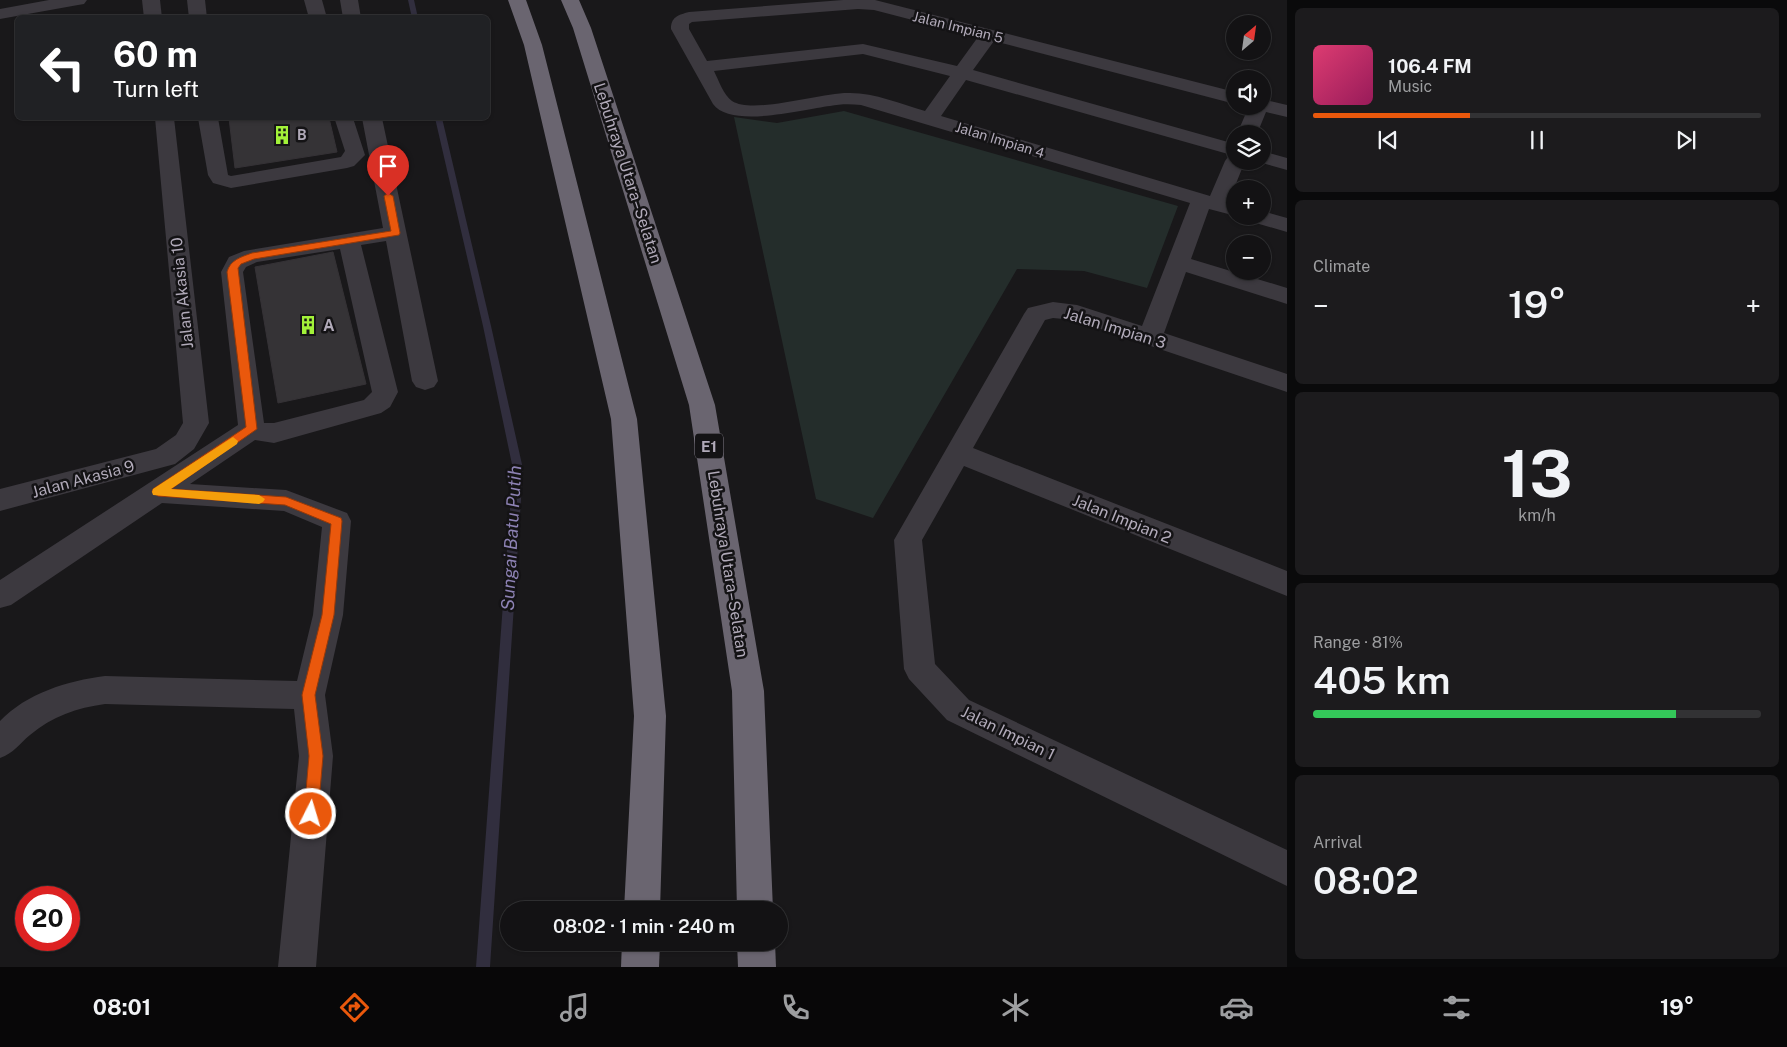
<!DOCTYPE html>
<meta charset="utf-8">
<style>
:root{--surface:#131214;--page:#1c1b1d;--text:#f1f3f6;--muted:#9d9ea0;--line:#323234;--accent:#ea580c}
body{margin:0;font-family:"Public Sans",sans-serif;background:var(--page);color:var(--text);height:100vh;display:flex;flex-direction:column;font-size:19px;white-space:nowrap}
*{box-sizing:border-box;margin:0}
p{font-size:16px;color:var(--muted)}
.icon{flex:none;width:28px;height:28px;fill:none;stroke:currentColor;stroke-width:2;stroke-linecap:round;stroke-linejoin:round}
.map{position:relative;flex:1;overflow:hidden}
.sheet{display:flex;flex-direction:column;gap:8px;padding:8px;background:#0a0a0b;width:500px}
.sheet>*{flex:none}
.top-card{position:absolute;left:15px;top:15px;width:475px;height:105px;border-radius:8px;box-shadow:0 1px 4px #0004,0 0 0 1px var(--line);background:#202124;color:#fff;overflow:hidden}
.needle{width:32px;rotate:29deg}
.controls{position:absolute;left:1226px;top:15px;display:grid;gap:10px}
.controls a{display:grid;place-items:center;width:45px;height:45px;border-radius:50%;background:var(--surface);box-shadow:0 1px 4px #0004,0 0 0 1px var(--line);font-size:25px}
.speed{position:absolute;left:15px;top:886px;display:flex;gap:10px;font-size:25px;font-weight:700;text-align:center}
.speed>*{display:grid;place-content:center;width:65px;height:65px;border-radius:50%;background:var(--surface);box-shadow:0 1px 4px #0004,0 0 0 1px var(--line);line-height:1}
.speed .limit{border:8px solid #d22;background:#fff;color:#111}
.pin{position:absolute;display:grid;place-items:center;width:42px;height:42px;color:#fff;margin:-51px -21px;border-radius:50% 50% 50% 0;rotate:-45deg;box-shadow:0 0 5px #0007}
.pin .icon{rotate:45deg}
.me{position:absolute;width:55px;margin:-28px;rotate:5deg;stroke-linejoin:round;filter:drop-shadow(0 0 4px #0008)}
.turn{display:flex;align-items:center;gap:18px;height:105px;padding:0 15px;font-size:22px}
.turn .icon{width:65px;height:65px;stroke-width:2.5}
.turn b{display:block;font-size:35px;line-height:42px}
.big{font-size:38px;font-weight:600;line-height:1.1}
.sheet .widget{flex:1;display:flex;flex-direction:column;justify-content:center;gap:8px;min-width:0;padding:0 18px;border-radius:8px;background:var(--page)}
.sheet .dial{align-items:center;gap:0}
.dial b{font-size:65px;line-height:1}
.song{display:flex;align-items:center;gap:15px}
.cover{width:60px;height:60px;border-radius:8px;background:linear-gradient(135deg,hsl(340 70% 55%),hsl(330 70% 35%))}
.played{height:5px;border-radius:2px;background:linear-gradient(90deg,var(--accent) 35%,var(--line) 35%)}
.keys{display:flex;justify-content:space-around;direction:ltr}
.heat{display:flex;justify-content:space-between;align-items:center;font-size:28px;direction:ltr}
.charge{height:8px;border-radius:4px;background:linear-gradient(90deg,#34c759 81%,var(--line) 0)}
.trip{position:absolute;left:500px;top:901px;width:288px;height:50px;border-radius:25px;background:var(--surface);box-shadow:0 1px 4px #0004,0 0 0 1px var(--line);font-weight:600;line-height:50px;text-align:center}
.dock{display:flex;height:80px;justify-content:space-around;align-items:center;background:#080708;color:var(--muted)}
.dock .icon{width:35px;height:35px}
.dock .on{color:var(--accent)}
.dock b{font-size:22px;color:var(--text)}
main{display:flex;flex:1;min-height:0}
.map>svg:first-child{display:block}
.green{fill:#242d2b}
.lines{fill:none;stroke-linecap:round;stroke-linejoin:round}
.stream{fill:#312e3e;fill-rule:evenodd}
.building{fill:#353336;stroke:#353236}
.minor{fill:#3c393f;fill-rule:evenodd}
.highway{fill:#6a6570;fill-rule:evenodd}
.route{fill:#ea580c;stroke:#983908}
.slow{fill:#f59e0b}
.labels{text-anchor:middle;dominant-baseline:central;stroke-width:5;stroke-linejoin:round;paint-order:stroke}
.far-street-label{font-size:14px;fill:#b1aab9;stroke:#141315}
.far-poi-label{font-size:14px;font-weight:bold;fill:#b1aab9;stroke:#141315;text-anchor:start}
.shield{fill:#141315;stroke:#827d88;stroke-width:1}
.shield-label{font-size:15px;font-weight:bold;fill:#b1aab9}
.street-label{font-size:16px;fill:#b1aab9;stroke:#141315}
.poi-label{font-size:16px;font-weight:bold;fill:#b1aab9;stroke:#141315;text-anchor:start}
.water-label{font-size:18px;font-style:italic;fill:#8d82b4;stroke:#141315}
</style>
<main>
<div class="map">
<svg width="1287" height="967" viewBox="0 0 1287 967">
<rect width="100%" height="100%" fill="#19181a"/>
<polygon class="green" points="844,111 1178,206 1147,288 1084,271 1017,269 873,518 816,499 734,117 777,123"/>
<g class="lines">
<g class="stream">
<polygon points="408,0 414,0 418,18 412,18"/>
<polygon points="435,118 442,118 491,326 523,469 490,967 476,967 513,469 483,326"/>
</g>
</g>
<g class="building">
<polygon points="229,118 329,118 337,152 235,168"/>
<polygon points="333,252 366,384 278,403 255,267"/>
</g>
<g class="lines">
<g class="minor">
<polygon points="49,0 87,0 84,4 78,5 0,19 0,9"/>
<polygon points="142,0 160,0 162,18 144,18"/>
<polygon points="187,0 205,0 207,18 189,18"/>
<polygon points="304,0 322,0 327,18 309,18"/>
<polygon points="340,0 358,0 361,18 343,18"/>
<path d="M 843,0 L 875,0 L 1235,92 L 1235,104 L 994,41 L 973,70 L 1235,144 L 1235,161 L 1245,161 L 1229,201 L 1235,203 L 1236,216 L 1209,209 L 1191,259 L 1287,288 L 1287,304 L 1186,272 L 1164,333 L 1287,374 L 1287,392 L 1074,320 L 1053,318 L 1045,320 L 973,448 L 1287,571 L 1287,596 L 964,466 L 922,540 L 935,664 L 969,700 L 1287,850 L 1287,886 L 947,720 L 909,679 L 904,669 L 894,540 L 1024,314 L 1028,308 L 1053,302 L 1077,305 L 1142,326 L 1190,203 L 861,105 C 850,104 840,104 830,106 C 804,109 731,129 713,104 L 671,29 C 671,17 678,15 689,12 ZM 858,9 L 874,10 L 978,37 L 957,66 L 863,44 L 707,61 L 689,29 L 689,24 L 692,22 ZM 863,54 L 950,76 L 925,111 C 901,104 875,93 850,93 C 821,92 754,115 732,101 C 724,96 718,79 714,71 ZM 966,80 L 1228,154 L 1232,155 L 1228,157 L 1225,161 L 1210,196 L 941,116 Z"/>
<polygon points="1262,99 1287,105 1287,117 1266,112 1257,134 1237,134 1249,106 1262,106"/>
<polygon points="155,118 174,118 209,423 194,449 175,464 0,511 0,489 156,449 176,435 183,423"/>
<polygon points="198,118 218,118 228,175 231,176 341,157 345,151 335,120 337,118 353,118 365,155 354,166 347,168 231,188 213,183 208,175"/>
<path d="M 362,118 L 382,118 L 438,381 L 434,387 L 425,390 L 416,387 L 412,381 L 386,241 L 361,245 L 398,392 L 390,407 L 381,413 L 274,443 L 255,440 L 190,484 L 286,490 L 347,513 L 351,521 L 343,615 L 325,695 L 333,756 L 316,967 L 278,967 L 299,756 L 294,709 L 105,704 C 77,708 52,716 30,735 C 19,744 14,753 0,758 L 0,721 C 27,693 67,681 105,676 L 297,681 L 313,615 L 322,527 L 284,511 L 162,503 L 11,605 L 0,608 L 0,580 L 238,425 L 221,272 L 229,257 L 244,251 L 383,228 ZM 340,249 L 372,392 L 364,400 L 274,423 L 264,423 L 243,272 L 246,267 L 257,262 Z"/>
<polygon points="1262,151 1287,158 1287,170 1255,161 1262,161"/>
<polygon points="1262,211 1287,218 1287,232 1249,221 1246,216 1262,216"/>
</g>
<g class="highway">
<polygon points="508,0 526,0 542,45 637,419 666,716 660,910 624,910 634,716 611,419 524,45"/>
<polygon points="561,0 579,0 591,28 715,405 764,691 773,910 737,910 732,691 689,405 573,28"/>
<polygon points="622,942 660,942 659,967 621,967"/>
<polygon points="737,942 775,942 776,967 738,967"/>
</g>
</g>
<path class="route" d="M 388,193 L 393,196 L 400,233 L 399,235 L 254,259 L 241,264 L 238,268 L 257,429 L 171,489 L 286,497 L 341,518 L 342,521 L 334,615 L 315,695 L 323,756 L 318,814 L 316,819 L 311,821 L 306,819 L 304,814 L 309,756 L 302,695 L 322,615 L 331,524 L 285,505 L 158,496 L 152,492 L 153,489 L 246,427 L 227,272 C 230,260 241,257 252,253 L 391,231 L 384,196 Z"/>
<polygon class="slow" points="233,437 238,441 237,444 171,489 259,495 265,499 263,502 259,504 153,495 152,492 153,489"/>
<defs>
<g id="building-bare" transform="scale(1.5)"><path d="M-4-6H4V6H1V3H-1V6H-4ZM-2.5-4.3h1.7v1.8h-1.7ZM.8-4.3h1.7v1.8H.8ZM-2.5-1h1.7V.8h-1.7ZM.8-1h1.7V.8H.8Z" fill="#a2f139" stroke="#141315" stroke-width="2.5" paint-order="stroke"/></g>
</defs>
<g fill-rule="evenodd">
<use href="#building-bare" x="282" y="135"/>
<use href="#building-bare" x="308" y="325"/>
</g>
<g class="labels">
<g class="far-street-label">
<text transform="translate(958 27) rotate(14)">Jalan Impian 5</text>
<text transform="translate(1000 140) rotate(17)">Jalan Impian 4</text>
</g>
<g class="far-poi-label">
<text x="297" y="135">B</text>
</g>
<rect class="shield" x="695" y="433.5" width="28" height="25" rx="4"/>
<g class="shield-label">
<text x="709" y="446">E1</text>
</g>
<g class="street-label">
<text transform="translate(628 173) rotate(72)">Lebuhraya Utara–Selatan</text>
<text transform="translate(182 293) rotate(-96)">Jalan Akasia 10</text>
<text transform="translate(1115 328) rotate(17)">Jalan Impian 3</text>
<text transform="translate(83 479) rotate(-15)">Jalan Akasia 9</text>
<text transform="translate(1122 519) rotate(22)">Jalan Impian 2</text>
<text transform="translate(728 564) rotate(81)">Lebuhraya Utara–Selatan</text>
<text transform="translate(1008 733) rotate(26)">Jalan Impian 1</text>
</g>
<g class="poi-label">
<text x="323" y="325">A</text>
</g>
<g class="water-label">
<text transform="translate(511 538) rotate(-87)">Sungai Batu Putih</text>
</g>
</g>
</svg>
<div class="controls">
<a><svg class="needle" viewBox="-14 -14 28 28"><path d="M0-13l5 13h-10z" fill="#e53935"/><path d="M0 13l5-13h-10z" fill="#9d9ea0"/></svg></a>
<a><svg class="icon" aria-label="sound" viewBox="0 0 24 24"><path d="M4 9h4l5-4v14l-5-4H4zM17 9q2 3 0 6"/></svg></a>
<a><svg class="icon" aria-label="layers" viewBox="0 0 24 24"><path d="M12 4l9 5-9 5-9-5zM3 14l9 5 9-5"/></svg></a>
<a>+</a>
<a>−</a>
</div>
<div class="speed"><div class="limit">20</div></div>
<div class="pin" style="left:388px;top:196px;background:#d93025"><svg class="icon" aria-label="arrive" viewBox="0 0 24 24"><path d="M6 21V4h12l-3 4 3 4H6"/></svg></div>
<svg class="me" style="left:311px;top:814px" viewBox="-20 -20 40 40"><circle r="17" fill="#ea580c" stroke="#fff" stroke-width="3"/><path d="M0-11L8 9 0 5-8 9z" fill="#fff"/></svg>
<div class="trip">08:02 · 1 min · 240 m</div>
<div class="top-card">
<div class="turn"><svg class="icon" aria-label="left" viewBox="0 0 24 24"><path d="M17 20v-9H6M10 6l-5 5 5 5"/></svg><div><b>60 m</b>Turn left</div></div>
</div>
</div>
<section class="sheet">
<div class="widget">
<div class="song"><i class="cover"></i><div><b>106.4 FM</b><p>Music</p></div></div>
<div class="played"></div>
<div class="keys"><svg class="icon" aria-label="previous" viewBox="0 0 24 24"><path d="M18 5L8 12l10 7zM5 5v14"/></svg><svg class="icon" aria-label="pause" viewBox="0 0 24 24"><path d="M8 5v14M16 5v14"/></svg><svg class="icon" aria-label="next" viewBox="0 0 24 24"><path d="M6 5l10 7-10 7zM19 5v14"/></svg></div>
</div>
<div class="widget"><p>Climate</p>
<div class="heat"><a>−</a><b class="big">19°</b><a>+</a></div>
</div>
<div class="widget dial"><b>13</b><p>km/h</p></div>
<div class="widget"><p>Range · 81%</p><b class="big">405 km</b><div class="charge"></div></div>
<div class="widget"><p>Arrival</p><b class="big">08:02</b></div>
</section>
</main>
<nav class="dock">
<b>08:01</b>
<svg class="icon on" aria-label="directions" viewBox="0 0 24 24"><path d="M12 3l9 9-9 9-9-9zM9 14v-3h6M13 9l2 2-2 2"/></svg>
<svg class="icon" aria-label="music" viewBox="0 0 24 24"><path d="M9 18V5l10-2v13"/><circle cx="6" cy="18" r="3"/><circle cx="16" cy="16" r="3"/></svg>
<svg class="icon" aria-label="phone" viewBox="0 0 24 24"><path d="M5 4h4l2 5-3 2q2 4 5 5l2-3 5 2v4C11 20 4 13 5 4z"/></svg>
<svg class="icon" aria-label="climate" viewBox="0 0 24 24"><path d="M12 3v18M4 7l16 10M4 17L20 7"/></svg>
<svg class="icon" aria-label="car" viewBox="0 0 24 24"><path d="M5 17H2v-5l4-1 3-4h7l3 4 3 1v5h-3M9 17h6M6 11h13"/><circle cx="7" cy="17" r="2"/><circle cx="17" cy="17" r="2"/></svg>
<svg class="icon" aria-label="filters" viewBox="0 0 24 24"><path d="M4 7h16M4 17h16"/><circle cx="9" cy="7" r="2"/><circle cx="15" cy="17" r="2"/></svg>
<b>19°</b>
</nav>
